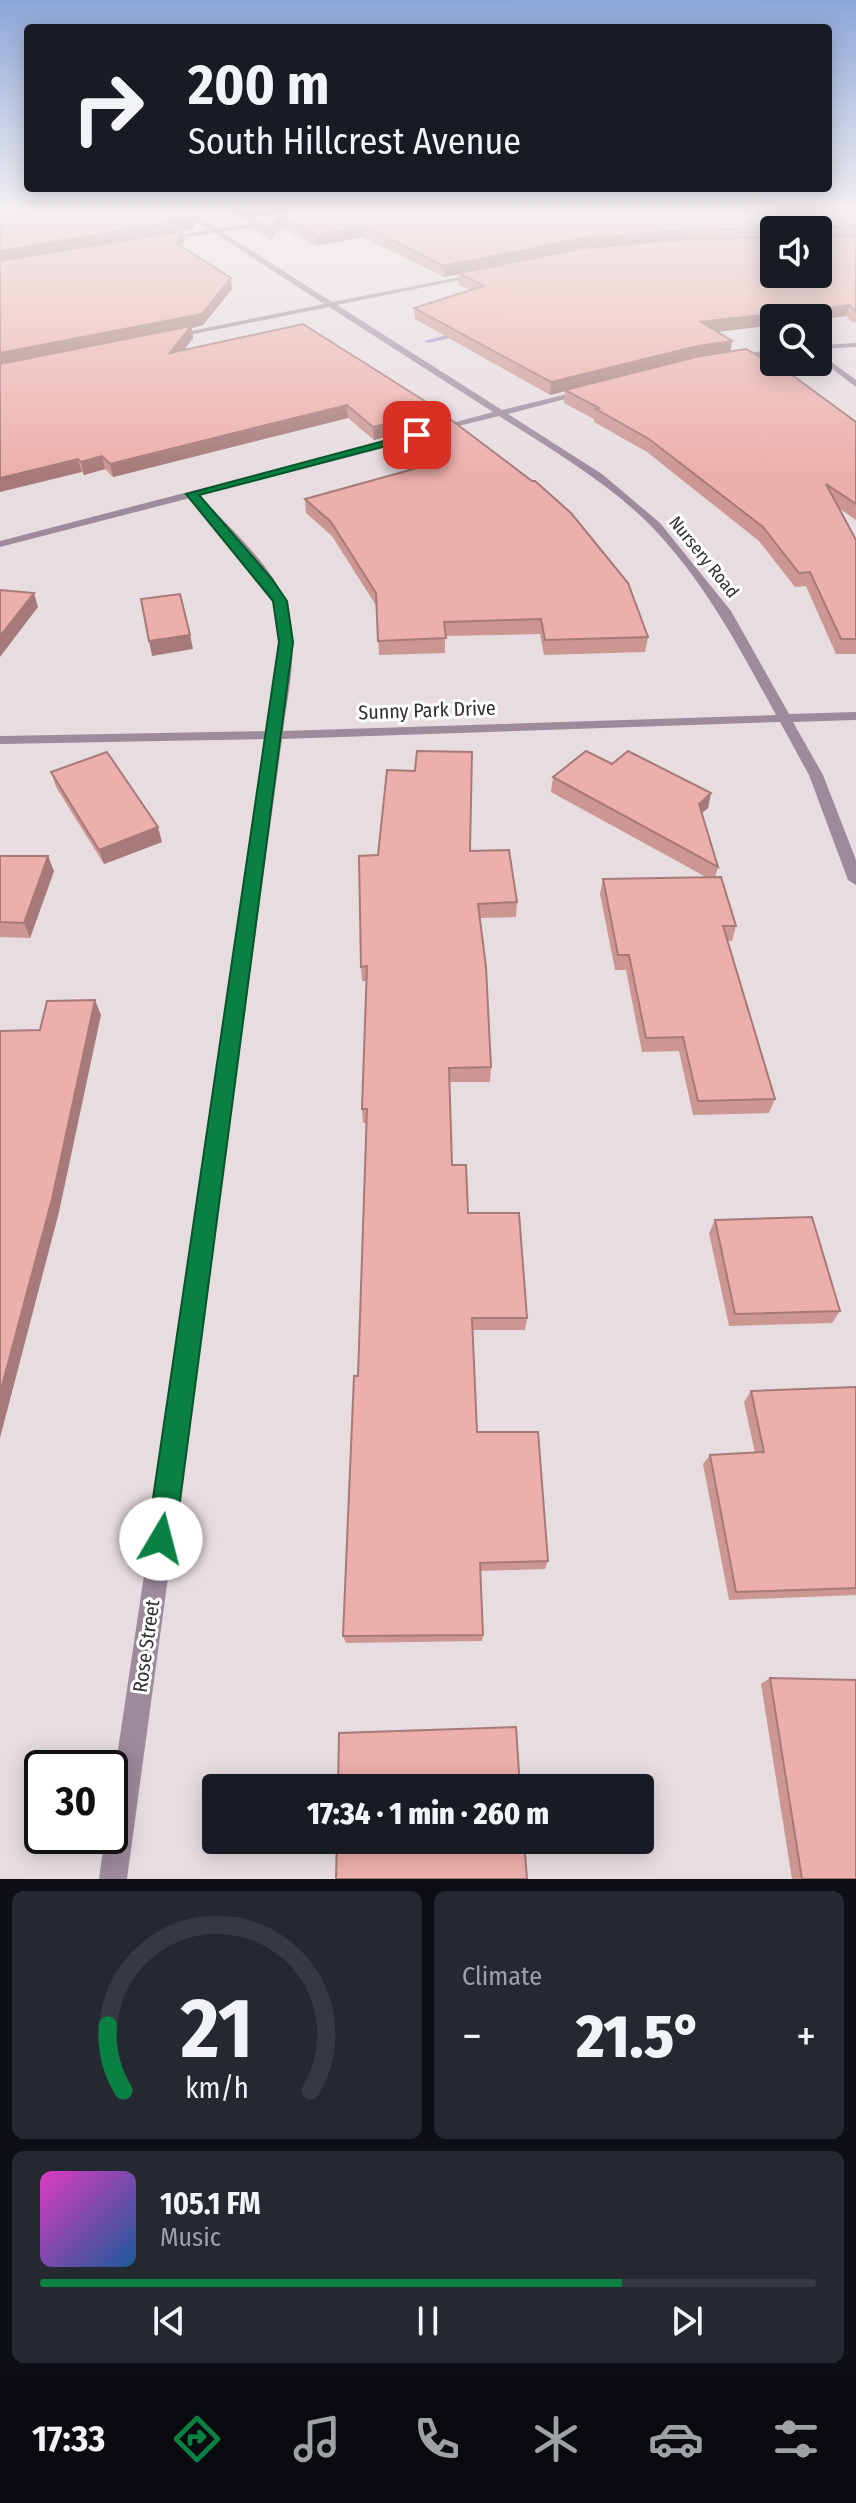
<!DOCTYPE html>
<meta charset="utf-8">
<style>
:root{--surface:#171b24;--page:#242831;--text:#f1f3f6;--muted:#9ea1a6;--line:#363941;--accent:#0b8043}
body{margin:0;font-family:"Fira Sans Condensed",sans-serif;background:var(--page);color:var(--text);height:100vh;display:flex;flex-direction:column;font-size:30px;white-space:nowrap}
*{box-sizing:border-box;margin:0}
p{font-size:26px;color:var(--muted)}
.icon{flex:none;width:44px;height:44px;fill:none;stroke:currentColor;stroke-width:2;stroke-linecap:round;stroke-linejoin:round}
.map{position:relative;height:1879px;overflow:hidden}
.drawer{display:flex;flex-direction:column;gap:12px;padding:12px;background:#0d0f14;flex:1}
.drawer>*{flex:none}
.banner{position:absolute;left:24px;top:24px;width:808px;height:168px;border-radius:8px;box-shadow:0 4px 20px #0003;background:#171b24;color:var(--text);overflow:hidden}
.buttons{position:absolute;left:760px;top:216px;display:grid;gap:16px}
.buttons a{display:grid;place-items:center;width:72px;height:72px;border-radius:8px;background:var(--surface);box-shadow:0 4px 20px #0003;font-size:40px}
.speed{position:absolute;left:24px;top:1750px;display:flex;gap:16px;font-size:40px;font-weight:700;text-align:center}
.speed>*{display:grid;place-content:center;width:104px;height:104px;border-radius:50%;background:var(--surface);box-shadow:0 4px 20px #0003;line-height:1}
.speed .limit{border:4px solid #111;border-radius:12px;background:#fff;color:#111}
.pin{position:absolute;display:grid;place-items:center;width:68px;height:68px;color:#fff;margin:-34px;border-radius:16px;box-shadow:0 4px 12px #0006}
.me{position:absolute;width:88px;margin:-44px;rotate:8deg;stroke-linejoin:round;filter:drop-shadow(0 0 6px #0008)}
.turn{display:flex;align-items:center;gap:28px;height:168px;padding:0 32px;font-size:36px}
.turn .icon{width:104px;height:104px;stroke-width:2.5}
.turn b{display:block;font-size:56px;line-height:68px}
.big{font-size:60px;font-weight:800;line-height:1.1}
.drawer .card{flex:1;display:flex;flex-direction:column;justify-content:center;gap:12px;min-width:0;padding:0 28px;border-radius:12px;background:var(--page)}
.drawer .dial{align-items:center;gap:0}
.dial svg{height:208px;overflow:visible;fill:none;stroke:var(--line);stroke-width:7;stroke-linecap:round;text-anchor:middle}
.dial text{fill:var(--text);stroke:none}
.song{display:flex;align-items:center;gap:24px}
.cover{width:96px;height:96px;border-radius:12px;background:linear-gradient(135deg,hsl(310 70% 55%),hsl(210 70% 35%))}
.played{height:8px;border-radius:4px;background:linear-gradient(90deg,var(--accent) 75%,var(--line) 75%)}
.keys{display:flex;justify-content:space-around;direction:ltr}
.heat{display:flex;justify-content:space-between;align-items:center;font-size:44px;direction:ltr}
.drawer .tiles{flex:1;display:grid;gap:12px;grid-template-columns:1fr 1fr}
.card:last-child{grid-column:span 2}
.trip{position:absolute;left:202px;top:1774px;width:452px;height:80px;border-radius:8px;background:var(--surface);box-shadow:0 4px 20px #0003;font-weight:800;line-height:80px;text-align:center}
.tab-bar{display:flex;height:128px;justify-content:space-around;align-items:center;background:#090b0e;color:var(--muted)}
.tab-bar .icon{width:56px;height:56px}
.tab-bar .active{color:var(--accent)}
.tab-bar b{font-size:36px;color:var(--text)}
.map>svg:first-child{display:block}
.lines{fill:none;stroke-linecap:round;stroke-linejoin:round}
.stream{fill:#a390c0;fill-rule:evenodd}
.street{fill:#9d8a9b;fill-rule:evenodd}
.wall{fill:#cc9693;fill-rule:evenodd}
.shaded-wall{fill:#a67a78}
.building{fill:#edafab;stroke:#a67a78;stroke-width:2}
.route{fill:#0b8043;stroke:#07532c;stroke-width:2}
.labels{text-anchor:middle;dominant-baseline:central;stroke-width:6;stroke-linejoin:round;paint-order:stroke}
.far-street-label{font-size:18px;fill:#332f30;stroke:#fff}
.street-label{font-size:20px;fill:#332f30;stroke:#fff}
</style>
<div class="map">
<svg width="856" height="1879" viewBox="0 0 856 1879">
<rect width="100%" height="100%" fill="#e7dde0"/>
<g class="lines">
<polygon class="stream" points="465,330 468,334 428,343 424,341"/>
<g class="street">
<path d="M 180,210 L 188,210 L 217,229 L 272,221 L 270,224 L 222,232 L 332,302 L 481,273 L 479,276 L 337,305 L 502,410 L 588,389 L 588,393 L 508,414 L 602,474 L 660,523 L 731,611 L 789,714 L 856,712 L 856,720 L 793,722 L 823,775 L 856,860 L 856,885 L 848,880 L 809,775 L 780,722 L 282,739 L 127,1879 L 99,1879 L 105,1836 L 110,1836 L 110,1803 L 269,739 L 0,744 L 0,736 L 270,731 C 275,693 286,653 278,615 C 270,573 218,529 190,498 L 0,547 L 0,541 L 403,436 L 406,437 L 406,441 L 199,495 C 228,527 279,570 289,613 C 298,651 288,693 283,731 L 776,715 C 740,649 705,582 652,527 C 608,482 552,450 499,416 L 434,432 L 434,428 L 493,412 L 329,307 L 169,339 L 172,335 L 324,304 L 215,233 L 161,241 L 163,238 L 210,230 Z"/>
<polygon points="856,343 856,347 818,349 818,345"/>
<polygon points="774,349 774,353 732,359 728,357"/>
<polygon points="818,352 856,380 856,387 818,358"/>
</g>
</g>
<g class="wall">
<polygon points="0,210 195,223 192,229 170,233 185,241 181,246 232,289 203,325 192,328 193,338 184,350 439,422 648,637 645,652 544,655 540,634 445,636 445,653 379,655 377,607 332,536 306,513 305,499 409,471 384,449 384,437 374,440 348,418 113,477 105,469 84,475 82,472"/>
<path d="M 219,210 L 856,210 L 856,322 L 852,322 L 846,316 L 717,332 L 732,341 L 730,351 L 856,422 L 856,520 L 840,509 L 856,540 L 856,654 L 836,654 L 806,586 L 795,587 L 759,541 L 647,452 L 594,422 L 594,419 L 564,403 L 565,391 L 550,395 L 415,319 L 414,308 L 470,290 L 459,285 L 459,274 L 444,277 L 363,237 L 316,246 L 281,227 L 271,240 L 251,229 L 250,219 L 238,221 ZM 774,230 L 818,230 L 774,274 Z"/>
<polygon points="612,764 711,793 708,808 702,813 718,867 715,877 736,926 732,941 728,941 775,1099 769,1113 693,1115 679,1051 642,1052 626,970 615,970 600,894 603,879 706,877 551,792 553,777"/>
<polygon points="51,772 162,842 104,864 56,787"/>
<polygon points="470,851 517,902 516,917 479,918 491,1067 490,1082 449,1082 452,1165 468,1213 527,1318 525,1330 472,1330 477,1432 548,1561 545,1569 480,1571 483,1635 482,1641 346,1643 343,1636 358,1376 366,1123 363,1123 362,1109 367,981 362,981 361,967"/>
<polygon points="0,856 54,871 30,938 0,937"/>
<polygon points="715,1220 840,1311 832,1323 729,1326 709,1233"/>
<polygon points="856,1387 856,1595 729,1600 703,1464 710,1455 755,1453 744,1402 751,1391"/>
<polygon points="770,1678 856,1879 792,1879 761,1684"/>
</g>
<g class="shaded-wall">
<polygon points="240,210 301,210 238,221 237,211"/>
<polygon points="194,213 195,223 192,229 0,262 0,251"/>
<polygon points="280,216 281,227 271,240 270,229"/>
<polygon points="363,226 363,237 316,246 316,235"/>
<polygon points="688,230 686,240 583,249 444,277 444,266 584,238"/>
<polygon points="183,231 185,241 177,253 176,243"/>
<polygon points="231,278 232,289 203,325 192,328 193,338 172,365 0,366 0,353"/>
<polygon points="849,305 846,316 818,320 818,318 774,318 774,325 699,334 701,322"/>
<polygon points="732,341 730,353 696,358 550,395 551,382 698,346"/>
<polygon points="347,405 348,418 113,477 110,464"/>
<polygon points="439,410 439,423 374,440 373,427"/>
<polygon points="102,456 105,469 84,475 81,462"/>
<polygon points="78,459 82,472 0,492 0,478"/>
<polygon points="34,593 38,607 0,657 0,636"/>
<polygon points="190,635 193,649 152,656 149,641"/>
<polygon points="711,793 708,808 695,819 699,804"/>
<polygon points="158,827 162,842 104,864 99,850"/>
<polygon points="48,856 54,871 30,938 24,923"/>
<polygon points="95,1000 101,1015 59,1212 0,1438 0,1393"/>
</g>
<g class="building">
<polygon points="0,210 189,210 194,213 190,219 0,251"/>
<polygon points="295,210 856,210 856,227 820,227 818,232 818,230 779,230 776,228 688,230 584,238 444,266 363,226 316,235 280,216 270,229 250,218"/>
<polygon points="183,231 176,243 231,278 202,314 0,353 0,261"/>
<polygon points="818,234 820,236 856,236 856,311 849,305 701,322 732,341 698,346 551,382 414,308 484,286 459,273 585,248 688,239 774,237 774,274 818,274"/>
<polygon points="303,324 439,410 373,427 347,405 110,464 102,456 81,462 78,459 0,478 0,364 191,326 170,353"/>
<polygon points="746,349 792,375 856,422 856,504 826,484 856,540 856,639 841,639 810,572 799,573 763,527 649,439 596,409 599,408 565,390 700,356"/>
<polygon points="450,419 532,481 535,481 571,513 628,583 648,637 545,640 541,619 444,622 446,638 378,641 376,593 331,522 305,499 421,467 384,436"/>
<polygon points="0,590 34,593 0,636"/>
<polygon points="180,594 190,635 149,641 141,599"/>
<polygon points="417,751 472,752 470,851 509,850 517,902 478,904 486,967 491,1067 449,1068 452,1165 466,1165 468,1213 519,1213 527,1318 472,1318 477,1432 538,1432 548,1561 480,1563 483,1635 343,1636 354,1376 358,1376 367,1109 362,1109 367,966 361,967 359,856 378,855 387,770 415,771"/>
<polygon points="586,751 612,764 628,751 711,793 699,804 718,867 553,777"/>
<polygon points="107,752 158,827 99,850 51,772"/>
<polygon points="0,856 48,856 24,923 0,922"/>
<polygon points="721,877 736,926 723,926 775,1099 698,1101 683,1037 646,1038 629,955 618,955 603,879"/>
<polygon points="95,1000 52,1199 0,1393 0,1031 40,1030 47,1001"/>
<polygon points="812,1217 840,1311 735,1314 715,1220"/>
<polygon points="856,1387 856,1588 736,1592 710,1455 764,1452 751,1391"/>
<polygon points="770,1678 856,1680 856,1879 802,1879"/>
<polygon points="516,1727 520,1788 338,1788 339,1733"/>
<polygon points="337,1840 524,1840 527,1879 336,1879"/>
</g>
<linearGradient id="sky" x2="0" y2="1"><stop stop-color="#8ca6d8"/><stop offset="0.44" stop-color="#f4f0f1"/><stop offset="1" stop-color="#f4f0f1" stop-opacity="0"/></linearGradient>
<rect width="856" height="474" fill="url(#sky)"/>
<polygon class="route" points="417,432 421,433 421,437 199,495 272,579 287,601 293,642 175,1539 171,1549 161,1553 151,1549 147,1539 279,642 273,601 186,494"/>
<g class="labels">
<g class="far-street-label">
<text transform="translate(704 557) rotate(51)">Nursery Road</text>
</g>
<g class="street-label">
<text transform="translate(427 710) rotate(-2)">Sunny Park Drive</text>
<text transform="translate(146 1646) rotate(-82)">Rose Street</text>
</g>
</g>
</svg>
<div class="buttons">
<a><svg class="icon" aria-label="sound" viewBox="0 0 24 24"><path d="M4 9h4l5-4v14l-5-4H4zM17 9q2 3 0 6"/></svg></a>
<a><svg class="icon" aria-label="search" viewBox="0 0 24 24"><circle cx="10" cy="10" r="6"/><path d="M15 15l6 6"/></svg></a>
</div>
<div class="speed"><div class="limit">30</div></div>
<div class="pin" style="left:417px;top:435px;background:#d93025"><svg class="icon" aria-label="arrive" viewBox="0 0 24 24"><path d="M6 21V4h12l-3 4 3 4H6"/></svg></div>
<svg class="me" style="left:161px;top:1539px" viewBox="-20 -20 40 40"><circle r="19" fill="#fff"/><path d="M0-13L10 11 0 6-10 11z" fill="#0b8043"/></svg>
<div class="trip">17:34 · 1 min · 260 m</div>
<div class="banner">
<div class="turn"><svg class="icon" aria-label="right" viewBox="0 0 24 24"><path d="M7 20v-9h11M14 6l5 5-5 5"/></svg><div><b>200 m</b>South Hillcrest Avenue</div></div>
</div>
</div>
<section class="drawer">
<div class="tiles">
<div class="card dial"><svg viewBox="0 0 100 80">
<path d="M14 69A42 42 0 1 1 86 69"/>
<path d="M14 69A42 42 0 0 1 8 44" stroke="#0b8043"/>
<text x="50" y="56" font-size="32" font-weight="700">21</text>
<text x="50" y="72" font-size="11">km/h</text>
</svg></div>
<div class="card"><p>Climate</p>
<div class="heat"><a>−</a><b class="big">21.5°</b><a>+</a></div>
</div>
<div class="card">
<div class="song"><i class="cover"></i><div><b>105.1 FM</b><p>Music</p></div></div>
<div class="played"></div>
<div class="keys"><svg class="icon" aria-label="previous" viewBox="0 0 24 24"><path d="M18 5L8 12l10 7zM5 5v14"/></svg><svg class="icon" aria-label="pause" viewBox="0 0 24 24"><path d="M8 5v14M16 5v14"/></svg><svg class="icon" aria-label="next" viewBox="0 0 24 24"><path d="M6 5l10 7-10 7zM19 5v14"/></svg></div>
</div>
</div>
</section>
<nav class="tab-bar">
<b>17:33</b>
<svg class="icon active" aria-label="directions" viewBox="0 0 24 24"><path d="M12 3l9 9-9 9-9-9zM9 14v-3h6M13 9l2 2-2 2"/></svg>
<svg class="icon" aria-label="music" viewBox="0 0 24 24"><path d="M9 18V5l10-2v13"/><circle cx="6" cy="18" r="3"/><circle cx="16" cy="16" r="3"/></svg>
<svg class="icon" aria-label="phone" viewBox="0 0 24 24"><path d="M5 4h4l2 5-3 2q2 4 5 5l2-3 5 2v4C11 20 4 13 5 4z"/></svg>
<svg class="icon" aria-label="climate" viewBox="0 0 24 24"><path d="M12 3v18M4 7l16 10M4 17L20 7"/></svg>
<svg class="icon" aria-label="car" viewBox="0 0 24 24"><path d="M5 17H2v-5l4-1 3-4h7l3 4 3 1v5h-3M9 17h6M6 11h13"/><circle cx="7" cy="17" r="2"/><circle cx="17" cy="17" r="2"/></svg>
<svg class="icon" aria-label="filters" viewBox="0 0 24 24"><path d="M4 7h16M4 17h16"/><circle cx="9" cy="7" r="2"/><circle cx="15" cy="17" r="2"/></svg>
</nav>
